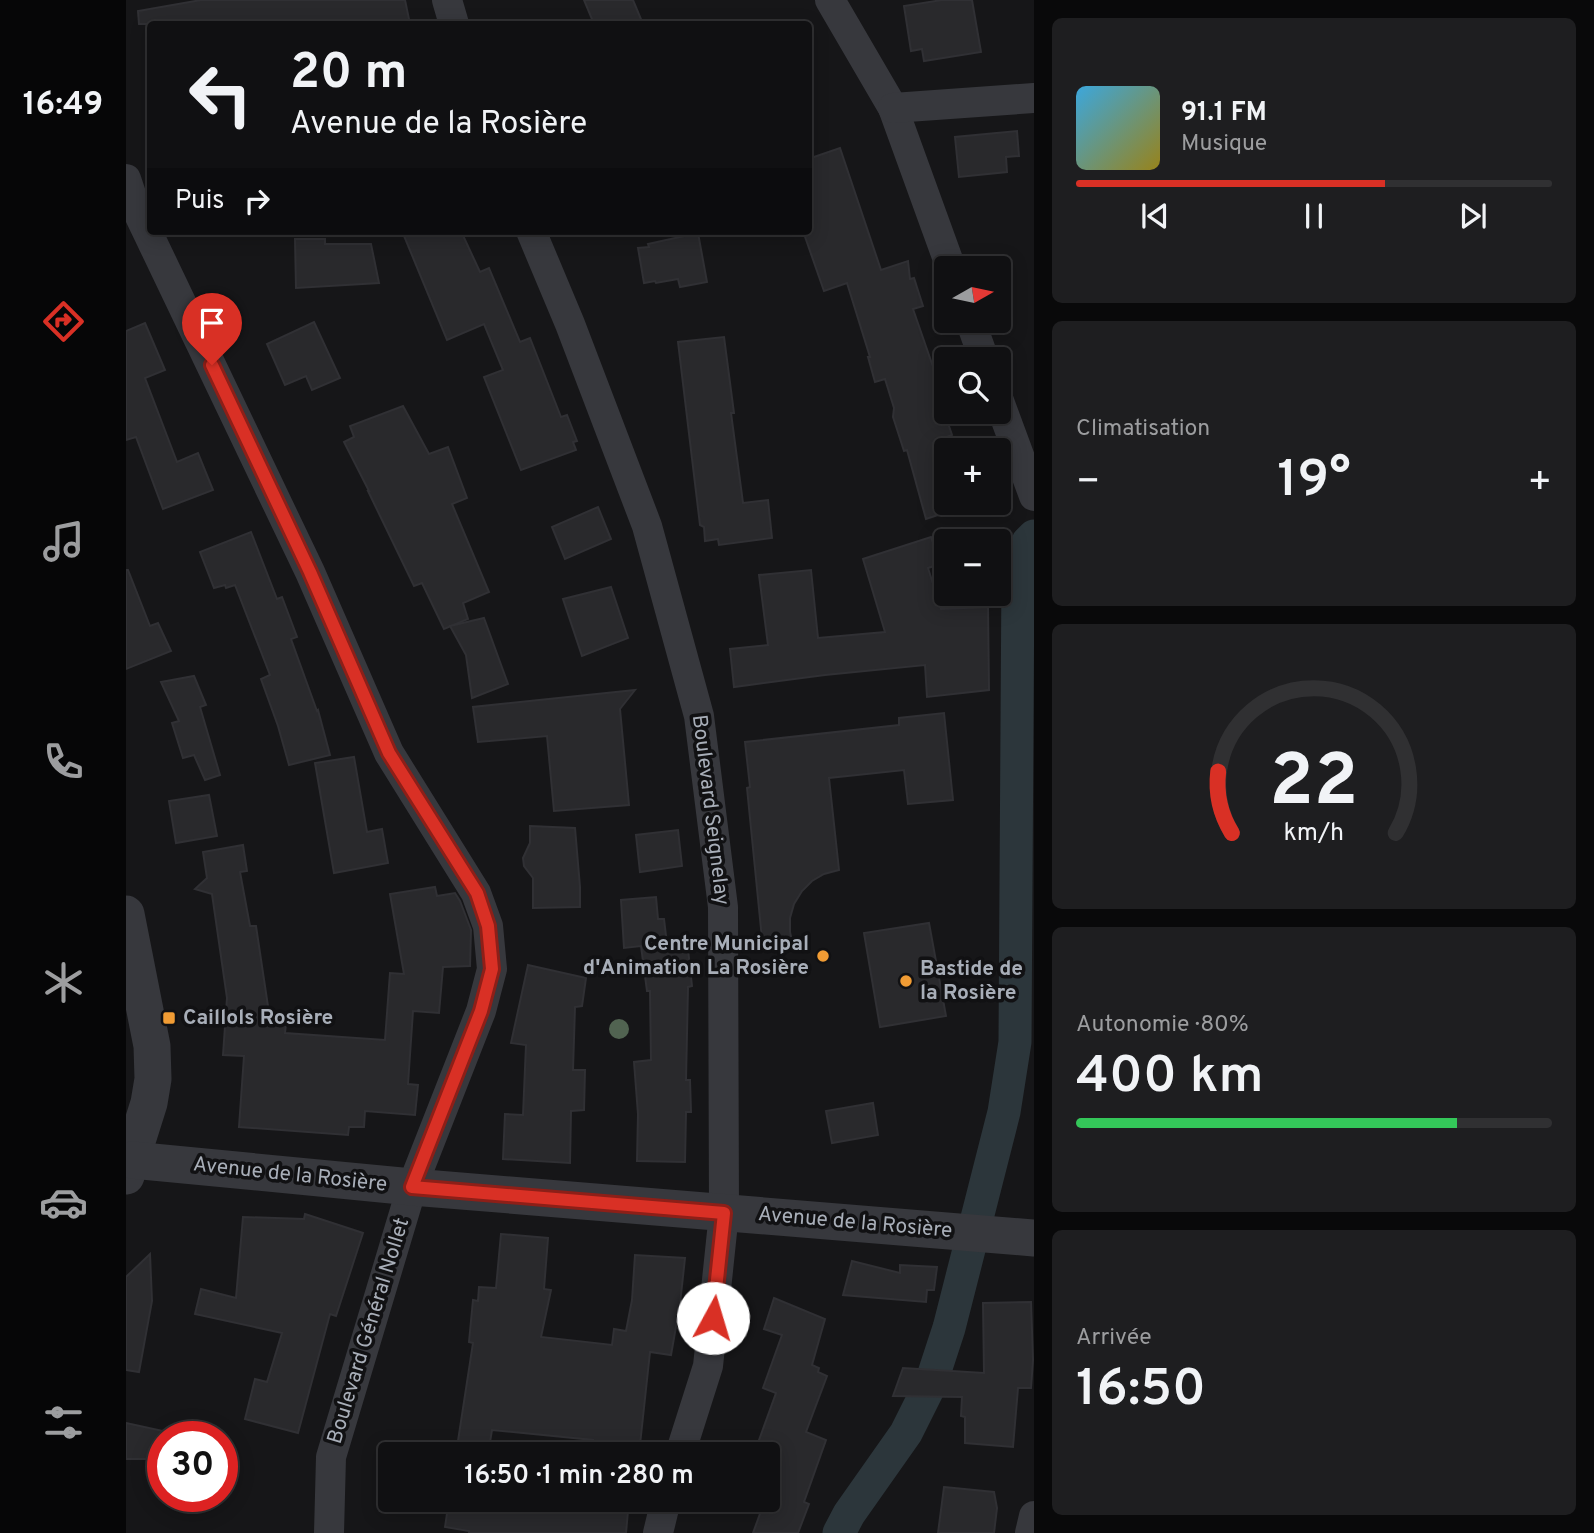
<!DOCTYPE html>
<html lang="fr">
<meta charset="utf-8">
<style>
:root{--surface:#101012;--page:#1e1e20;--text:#f1f3f6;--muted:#9c9d9f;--line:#303032;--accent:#d93025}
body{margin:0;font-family:Overpass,sans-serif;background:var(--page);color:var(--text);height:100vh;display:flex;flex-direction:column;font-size:26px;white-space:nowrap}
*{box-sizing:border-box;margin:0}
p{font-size:23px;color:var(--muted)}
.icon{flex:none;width:38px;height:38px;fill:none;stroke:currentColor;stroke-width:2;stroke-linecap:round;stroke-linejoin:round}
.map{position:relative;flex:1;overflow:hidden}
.panel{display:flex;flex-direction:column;gap:18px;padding:18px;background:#09090a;width:560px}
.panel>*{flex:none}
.hud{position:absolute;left:21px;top:21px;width:665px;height:214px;border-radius:7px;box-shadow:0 4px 18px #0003,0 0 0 2px var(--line);background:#101012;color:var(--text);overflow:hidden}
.needle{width:46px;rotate:81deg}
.controls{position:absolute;left:808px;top:256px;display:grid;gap:14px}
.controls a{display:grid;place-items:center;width:77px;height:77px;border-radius:7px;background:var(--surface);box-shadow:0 4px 18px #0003,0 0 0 2px var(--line);font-size:35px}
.speed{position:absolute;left:21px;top:1421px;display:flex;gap:14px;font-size:35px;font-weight:700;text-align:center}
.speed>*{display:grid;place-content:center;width:91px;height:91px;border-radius:50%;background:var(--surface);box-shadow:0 4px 18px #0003,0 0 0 2px var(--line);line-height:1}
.speed .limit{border:10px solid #d22;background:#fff;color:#111}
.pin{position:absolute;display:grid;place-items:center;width:60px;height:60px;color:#fff;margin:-72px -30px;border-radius:50% 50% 50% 0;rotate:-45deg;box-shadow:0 0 7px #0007}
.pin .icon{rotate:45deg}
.me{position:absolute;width:77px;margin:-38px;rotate:6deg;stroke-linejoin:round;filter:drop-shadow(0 0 5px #0008)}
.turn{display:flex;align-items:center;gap:24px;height:147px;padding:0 28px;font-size:32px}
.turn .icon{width:91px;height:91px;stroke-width:2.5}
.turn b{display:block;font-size:49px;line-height:60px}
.then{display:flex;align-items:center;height:66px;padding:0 28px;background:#0003;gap:14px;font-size:26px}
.big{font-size:52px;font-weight:600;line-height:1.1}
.panel .widget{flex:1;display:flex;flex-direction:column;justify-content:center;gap:10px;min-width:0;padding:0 24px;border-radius:10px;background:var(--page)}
.panel .dial{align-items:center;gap:0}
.dial svg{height:182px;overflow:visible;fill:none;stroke:var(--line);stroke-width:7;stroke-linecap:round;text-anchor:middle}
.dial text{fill:var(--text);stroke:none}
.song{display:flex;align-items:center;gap:21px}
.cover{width:84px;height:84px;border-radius:10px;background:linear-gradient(135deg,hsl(200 70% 55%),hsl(50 70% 35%))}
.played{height:7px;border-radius:4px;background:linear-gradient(90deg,var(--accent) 65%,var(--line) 65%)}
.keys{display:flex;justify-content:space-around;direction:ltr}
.heat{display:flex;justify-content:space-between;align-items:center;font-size:38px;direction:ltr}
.charge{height:10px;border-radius:5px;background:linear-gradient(90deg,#34c759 80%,var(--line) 0)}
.trip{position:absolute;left:252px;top:1442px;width:402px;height:70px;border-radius:7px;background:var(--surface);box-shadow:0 4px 18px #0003,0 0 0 2px var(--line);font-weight:600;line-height:70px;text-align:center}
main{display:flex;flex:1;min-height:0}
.menu{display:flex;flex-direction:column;width:126px;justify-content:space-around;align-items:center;background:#060607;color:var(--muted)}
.menu .icon{width:49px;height:49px}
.menu .current{color:var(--accent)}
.menu b{font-size:32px;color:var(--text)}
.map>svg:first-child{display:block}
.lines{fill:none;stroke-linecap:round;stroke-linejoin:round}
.canal{stroke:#2c363b;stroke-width:33}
.building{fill:#29292c;stroke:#303034;stroke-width:2}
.minor{stroke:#37383d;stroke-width:30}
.tertiary{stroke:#37383d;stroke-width:37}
.tree{fill:#516351}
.route-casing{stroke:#8d1f18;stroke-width:18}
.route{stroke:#d93025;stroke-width:12}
.poi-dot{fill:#f19c34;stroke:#111113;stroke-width:2.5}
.labels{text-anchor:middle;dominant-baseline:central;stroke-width:7;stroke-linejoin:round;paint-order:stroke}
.street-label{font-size:21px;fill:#a8aeb8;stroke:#111113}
.poi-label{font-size:21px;font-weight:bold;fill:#a8aeb8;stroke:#111113;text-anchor:start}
</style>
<main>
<nav class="menu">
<b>16:49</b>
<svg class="icon current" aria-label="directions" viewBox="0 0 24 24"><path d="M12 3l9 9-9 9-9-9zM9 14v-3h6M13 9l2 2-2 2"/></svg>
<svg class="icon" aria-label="music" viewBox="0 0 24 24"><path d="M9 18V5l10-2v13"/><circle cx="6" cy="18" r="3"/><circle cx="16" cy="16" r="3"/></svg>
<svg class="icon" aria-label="phone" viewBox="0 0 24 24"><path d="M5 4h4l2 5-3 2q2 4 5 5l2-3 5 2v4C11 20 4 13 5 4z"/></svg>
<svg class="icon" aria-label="climate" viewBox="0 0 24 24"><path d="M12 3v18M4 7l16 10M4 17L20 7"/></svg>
<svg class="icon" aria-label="car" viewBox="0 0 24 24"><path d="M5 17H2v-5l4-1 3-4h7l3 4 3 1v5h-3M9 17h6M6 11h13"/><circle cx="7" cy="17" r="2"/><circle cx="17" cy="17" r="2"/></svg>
<svg class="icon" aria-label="filters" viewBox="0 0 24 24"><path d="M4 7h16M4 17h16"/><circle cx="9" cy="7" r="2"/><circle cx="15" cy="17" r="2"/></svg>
</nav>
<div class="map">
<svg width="908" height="1533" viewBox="0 0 908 1533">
<rect width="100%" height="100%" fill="#161618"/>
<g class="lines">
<polyline class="canal" points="713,1533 723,1514 780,1433 805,1383 823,1328 878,1112 889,1042 892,567 902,542 908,536"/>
</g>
<g class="building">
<polygon points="75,0 279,0 284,24 13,24 12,11"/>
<polygon points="458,0 507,0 517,24 468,24"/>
<polygon points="816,0 846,0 855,52 798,61 796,49 785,51 778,6"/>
<polygon points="891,131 893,156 880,157 881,172 833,177 829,137"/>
<polygon points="714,148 755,270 782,261 784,279 788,278 797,306 787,309 813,384 809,385 826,435 821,437 821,512 800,519 781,450 778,451 767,417 768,408 759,379 749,382 742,357 744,357 721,283 698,291 677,231 682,231 682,159"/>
<polygon points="276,231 335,231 354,272 363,268 394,342 404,338 435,417 441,415 451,441 447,442 450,450 395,470 358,377 377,370 358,324 321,340"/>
<polygon points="572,233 581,282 554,287 552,279 530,283 529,281 518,283 512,248 523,247 522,244"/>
<polygon points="169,239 199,239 199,244 245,244 253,283 170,288"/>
<polygon points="188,322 214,378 186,390 180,376 159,385 141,344"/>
<polygon points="19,323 39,370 19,378 51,462 72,453 87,490 37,509 10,437 0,440 0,331"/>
<polygon points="598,337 608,413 605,413 617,503 642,500 646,538 593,545 592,539 579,541 578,527 574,525 552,342"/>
<polygon points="277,406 303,454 322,447 341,498 326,504 363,592 337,603 342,619 318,629 296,583 288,586 242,491 243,491 218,442 228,437 224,426"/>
<polygon points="472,507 485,539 439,559 426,527"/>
<polygon points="125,532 151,599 156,597 171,637 165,639 191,711 192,710 204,755 163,765 152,726 135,679 144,675 109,585 100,588 99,585 88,588 74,552"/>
<polygon points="805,537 814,564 802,568 815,609 862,607 863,690 801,697 799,665 699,675 608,687 604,649 642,645 633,575 685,570 692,638 759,632 737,559"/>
<polygon points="0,570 2,570 24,626 32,623 45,651 0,669"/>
<polygon points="485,587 502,638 456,656 437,599"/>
<polygon points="358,618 382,684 346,698 340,655 324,626"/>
<polygon points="68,676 80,705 74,707 94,775 79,780 68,755 57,758 46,723 53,721 35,682"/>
<polygon points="509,690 494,709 503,805 428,811 421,736 352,742 347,707"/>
<polygon points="818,713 827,800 782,804 778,770 703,778 713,870 698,874 686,881 676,891 668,904 664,918 664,932 667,946 637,949 621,788 624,787 619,742 773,725 773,718"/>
<polygon points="228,757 241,832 256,829 262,863 208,873 189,763"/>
<polygon points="83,795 91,836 50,843 43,801"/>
<polygon points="404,826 449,828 454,887 454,907 407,908 407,878 398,866 397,858 404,843"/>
<polygon points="552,830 556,866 514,872 510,835"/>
<polygon points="117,845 121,871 114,872 124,926 130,926 143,1013 161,1014 159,1033 259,1040 264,973 278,974 264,894 309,887 311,896 329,893 334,901 345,930 344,966 317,967 313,1013 287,1011 282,1084 292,1085 289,1115 239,1111 238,1127 223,1127 222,1135 113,1127 118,1056 97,1055 101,998 86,894 69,889 81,878 77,852"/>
<polygon points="530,897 532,919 538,919 541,944 561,940 566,986 562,987 560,1080 564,1080 565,1112 560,1112 559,1162 511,1161 512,1114 508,1062 525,1060 524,991 521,991 515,946 498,948 495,900"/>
<polygon points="803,923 820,1016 754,1027 738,933"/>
<polygon points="402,965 460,978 456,1006 449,1007 447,1070 459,1070 458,1110 445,1111 444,1163 377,1159 379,1114 397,1115 400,1045 385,1043"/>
<polygon points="747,1103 752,1135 706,1143 700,1111"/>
<polygon points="179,1214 237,1233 210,1316 204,1314 172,1433 119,1419 129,1379 141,1382 156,1333 69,1314 75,1289 110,1298 117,1217 178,1219"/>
<polygon points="375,1234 422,1238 418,1289 425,1290 415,1337 486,1345 488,1329 500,1331 506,1300 509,1255 559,1258 554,1304 545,1355 524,1352 513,1454 466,1454 467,1440 366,1430 362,1454 330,1454 347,1343 343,1342 347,1300 352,1301 353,1287 370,1288"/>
<polygon points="24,1254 26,1301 13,1372 0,1370 0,1277"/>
<polygon points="726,1261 774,1273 774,1265 811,1267 808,1290 801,1290 800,1302 717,1295"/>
<polygon points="648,1298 699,1319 686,1365 693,1368 692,1372 701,1376 680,1432 700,1440 678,1502 683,1504 672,1533 627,1533 639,1500 642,1500 642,1454 628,1454 650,1393 637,1388 656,1335 638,1329"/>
<polygon points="905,1302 907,1360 905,1388 892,1388 887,1447 839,1443 839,1417 835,1416 836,1397 767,1396 777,1368 858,1373 857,1303"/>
<polygon points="0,1423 37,1431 37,1459 0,1459"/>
<polygon points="818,1487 868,1492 871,1508 868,1533 812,1533"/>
<polygon points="323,1500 503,1500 500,1533 343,1533 343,1531 319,1527"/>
</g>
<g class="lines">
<g class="minor">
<polyline points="321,0 328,24"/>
<polyline points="704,0 767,108 825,268"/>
<polyline points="767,108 908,98"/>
<polyline points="0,179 9,206 184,572 263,753 350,893 362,926 366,969 355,1011 286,1187 205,1457 203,1533"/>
<polyline points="405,231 444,324 521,526 573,716 597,907 598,1213 582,1366 554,1454"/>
<polyline points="844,320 858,359"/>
<polyline points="873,401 908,496"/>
<polyline points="532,1533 540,1500"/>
<polyline points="904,1533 908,1516"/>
</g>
<g class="tertiary">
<polyline points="0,914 26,1046 27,1079 23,1103 0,1176"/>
<polyline points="6,1160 286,1187 908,1238"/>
</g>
</g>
<circle class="tree" cx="493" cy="1029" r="10"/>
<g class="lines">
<g class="route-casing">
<polyline id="route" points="86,365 184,572 263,753 351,893 362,926 366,969 355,1011 286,1187 598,1213 587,1318"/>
</g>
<use href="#route" class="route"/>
</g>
<g class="poi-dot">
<circle cx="697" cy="956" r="7"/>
<circle cx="780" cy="981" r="7"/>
<rect x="36" y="1011" width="14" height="14" rx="3.5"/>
</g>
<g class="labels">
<g class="street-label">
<text transform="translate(584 810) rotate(83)">Boulevard Seignelay</text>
<text transform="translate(164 1175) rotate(6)">Avenue de la Rosière</text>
<text transform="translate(729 1223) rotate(5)">Avenue de la Rosière</text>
<text transform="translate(243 1331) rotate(-73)">Boulevard Général Nollet</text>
</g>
<g class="poi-label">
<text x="683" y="944" text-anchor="end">Centre Municipal<tspan x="683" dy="24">d'Animation La Rosière</tspan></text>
<text x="794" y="969">Bastide de<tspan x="794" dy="24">la Rosière</tspan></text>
<text x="57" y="1018">Caillols Rosière</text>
</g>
</g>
</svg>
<div class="controls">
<a><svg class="needle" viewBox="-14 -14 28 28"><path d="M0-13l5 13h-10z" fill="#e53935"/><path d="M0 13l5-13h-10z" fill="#9c9d9f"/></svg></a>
<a><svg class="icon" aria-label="search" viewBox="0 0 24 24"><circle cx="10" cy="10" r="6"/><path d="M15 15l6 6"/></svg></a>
<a>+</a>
<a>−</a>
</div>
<div class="speed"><div class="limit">30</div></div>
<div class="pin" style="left:86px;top:365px;background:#d93025"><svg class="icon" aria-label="arrive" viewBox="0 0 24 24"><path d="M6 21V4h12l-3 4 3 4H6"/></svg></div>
<svg class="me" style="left:587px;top:1318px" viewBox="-20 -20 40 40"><circle r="19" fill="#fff"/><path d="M0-13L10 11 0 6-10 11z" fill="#d93025"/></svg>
<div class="trip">16:50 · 1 min · 280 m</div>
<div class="hud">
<div class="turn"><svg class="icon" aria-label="left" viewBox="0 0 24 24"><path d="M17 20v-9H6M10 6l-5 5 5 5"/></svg><div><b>20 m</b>Avenue de la Rosière</div></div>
<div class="then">Puis<svg class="icon" aria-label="right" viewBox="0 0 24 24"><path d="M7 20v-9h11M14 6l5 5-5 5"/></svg></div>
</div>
</div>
<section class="panel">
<div class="widget">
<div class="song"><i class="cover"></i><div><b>91.1 FM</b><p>Musique</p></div></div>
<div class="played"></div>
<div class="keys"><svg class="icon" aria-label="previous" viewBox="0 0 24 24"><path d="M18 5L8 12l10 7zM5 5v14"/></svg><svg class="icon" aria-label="pause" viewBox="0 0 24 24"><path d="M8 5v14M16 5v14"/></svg><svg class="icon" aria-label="next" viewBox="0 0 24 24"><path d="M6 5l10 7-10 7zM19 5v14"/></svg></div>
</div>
<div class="widget"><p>Climatisation</p>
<div class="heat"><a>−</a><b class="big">19°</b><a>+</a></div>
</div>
<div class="widget dial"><svg viewBox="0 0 100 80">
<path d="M14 69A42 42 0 1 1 86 69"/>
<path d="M14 69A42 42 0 0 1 8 42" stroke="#d93025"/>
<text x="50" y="56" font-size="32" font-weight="700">22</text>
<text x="50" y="72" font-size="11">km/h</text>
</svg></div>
<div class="widget"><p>Autonomie · 80%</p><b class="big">400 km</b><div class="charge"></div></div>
<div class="widget"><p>Arrivée</p><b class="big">16:50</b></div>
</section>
</main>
